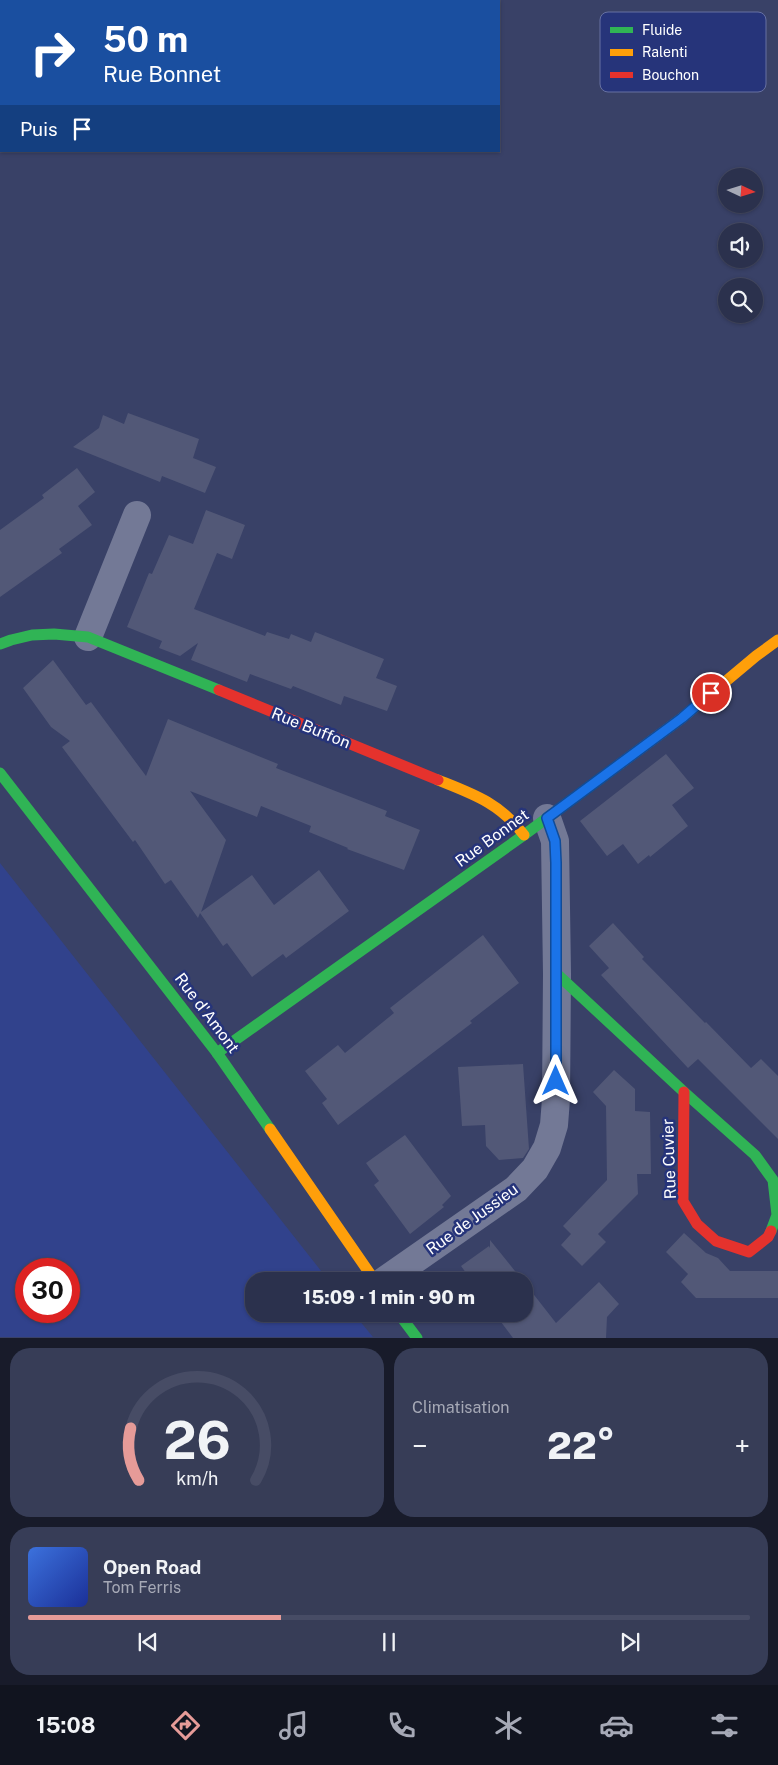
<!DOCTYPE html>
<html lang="fr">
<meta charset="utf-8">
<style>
:root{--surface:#2b314d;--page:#373d57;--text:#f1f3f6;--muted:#a6a9b6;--line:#474c65;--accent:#e69b98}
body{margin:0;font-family:"Public Sans",sans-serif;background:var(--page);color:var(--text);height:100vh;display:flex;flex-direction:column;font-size:19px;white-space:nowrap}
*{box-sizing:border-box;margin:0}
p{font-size:16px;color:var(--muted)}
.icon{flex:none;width:28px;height:28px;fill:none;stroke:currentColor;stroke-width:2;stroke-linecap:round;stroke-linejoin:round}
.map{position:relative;height:1338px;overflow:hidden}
.sheet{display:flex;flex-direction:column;gap:10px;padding:10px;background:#181b2a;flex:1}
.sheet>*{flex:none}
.banner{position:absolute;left:0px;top:0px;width:500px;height:152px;box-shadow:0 1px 4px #0004,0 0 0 1px var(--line);background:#1a4fa0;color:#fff;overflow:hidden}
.needle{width:32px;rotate:94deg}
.buttons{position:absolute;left:718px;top:168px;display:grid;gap:10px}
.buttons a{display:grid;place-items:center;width:45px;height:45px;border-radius:50%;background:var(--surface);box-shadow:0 1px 4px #0004,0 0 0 1px var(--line);font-size:25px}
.speed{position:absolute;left:15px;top:1258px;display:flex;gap:10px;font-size:25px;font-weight:700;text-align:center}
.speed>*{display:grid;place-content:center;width:65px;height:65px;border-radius:50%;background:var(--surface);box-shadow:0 1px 4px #0004,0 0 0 1px var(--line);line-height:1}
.speed .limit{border:8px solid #d22;background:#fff;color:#111}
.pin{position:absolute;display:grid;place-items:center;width:42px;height:42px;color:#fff;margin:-21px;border:2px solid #fff;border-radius:50%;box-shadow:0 1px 5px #0007}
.me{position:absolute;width:55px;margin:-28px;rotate:0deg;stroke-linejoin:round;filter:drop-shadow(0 0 4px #0008)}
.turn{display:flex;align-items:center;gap:18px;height:105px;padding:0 20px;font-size:22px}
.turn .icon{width:65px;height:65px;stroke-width:2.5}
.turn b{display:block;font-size:35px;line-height:42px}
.then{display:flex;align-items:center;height:48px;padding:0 20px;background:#0003;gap:10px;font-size:19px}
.big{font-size:38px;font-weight:800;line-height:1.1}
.sheet .widget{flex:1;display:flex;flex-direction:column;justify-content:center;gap:8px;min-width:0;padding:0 18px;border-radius:20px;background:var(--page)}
.sheet .dial{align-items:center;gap:0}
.dial svg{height:130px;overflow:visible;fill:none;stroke:var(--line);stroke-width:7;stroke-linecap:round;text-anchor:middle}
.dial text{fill:var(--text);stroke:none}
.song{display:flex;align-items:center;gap:15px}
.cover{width:60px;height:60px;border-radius:8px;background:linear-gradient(135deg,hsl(220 70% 55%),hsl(230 70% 35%))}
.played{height:5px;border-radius:2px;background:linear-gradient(90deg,var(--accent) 35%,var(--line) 35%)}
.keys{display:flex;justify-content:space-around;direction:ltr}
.heat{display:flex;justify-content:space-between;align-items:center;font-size:28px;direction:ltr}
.sheet .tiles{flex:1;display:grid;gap:10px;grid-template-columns:1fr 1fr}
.widget:last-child{grid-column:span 2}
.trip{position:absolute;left:245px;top:1272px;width:288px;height:50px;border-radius:20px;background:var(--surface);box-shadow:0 1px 4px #0004,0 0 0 1px var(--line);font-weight:800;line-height:50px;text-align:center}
.menu{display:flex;height:80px;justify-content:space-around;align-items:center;background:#11141f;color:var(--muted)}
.menu .icon{width:35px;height:35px}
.menu .on{color:var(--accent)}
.menu b{font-size:22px;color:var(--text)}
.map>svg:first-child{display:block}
.green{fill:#31428c;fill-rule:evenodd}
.building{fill:#525877}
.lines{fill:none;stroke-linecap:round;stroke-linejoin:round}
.street{stroke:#737996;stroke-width:28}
.fast{stroke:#30b455;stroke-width:11}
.slow{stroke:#ff9f0a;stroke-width:11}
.jam{stroke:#e5322d;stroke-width:11}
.route-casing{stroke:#114b97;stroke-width:12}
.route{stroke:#1a73e8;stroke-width:9}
.labels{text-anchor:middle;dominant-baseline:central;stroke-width:5;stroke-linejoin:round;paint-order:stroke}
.street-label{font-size:16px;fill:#fff;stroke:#26347a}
.key{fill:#26347a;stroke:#6771a2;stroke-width:1}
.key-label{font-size:14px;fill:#fff}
</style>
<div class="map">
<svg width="778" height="1338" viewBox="0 0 778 1338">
<rect width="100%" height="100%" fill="#394167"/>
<path class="green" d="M 0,863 L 329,1281 L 254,1281 L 254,1314 L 354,1314 L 373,1337 L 0,1337 ZM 26,1269 L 69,1269 L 69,1311 L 26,1311 Z"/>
<g class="building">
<polygon points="128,413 199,439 193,458 216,467 205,493 162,476 160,482 73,447 99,428 103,415 124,424"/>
<polygon points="77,468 95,492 78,506 92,525 59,549 62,553 0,597 0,530 44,498 42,495"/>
<polygon points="206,510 245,525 232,559 217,553 194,609 265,636 267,632 289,639 291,634 311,642 315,632 384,659 376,678 397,686 387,711 344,696 341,705 293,686 291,689 250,674 247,682 191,660 198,643 180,656 159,648 162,641 127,627 149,573 152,574 169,535 193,544"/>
<polygon points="53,660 86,705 91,702 146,776 168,719 278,764 276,768 387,811 385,816 420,830 404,870 347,849 348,848 309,832 311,826 261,806 257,817 190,791 226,840 201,912 252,875 274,905 319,870 349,911 286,958 283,954 252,977 227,943 223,946 200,913 198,918 171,880 165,884 135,840 133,842 62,747 70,741 51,727 23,688"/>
<polygon points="666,754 694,788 672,805 688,826 650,857 649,855 638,864 623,844 607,856 580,821"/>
<polygon points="613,923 644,957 642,959 705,1023 706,1022 751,1068 761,1059 778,1076 778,1139 698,1059 688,1068 601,975 609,968 589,946"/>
<polygon points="483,935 519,983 470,1021 472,1023 338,1125 322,1103 327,1099 305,1071 338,1045 345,1053 394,1013 390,1008"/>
<polygon points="523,1064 529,1149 523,1158 499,1160 486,1146 485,1125 462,1126 458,1067"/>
<polygon points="614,1070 635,1089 635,1111 650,1112 651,1174 637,1174 638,1194 598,1234 606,1242 582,1266 561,1245 571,1234 563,1226 607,1180 606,1106 593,1092"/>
<polygon points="405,1135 451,1196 442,1205 444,1207 410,1234 374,1185 379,1181 366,1163"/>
<polygon points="684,1233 706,1253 718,1258 730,1271 778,1271 778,1298 696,1298 681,1282 688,1274 666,1252"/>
<polygon points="490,1240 523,1281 472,1281 461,1266 489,1246 490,1248"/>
<polygon points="524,1282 556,1323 599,1282 619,1304 607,1317 606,1338 513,1338 495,1314 524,1314"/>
</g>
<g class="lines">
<g class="street">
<polyline points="88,637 137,515"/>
<polyline points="384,1281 516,1189 535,1169 547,1148 554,1125 556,1099 557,974 555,841 547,818"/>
</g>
<g class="fast">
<polyline points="0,644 11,640 32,635 54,634 88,637 219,690"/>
<polyline points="0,773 217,1053 270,1129"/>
<polyline points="557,974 684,1092 755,1155 773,1180 777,1215 771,1231"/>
<polyline points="217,1053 524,835 620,764"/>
<polyline points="399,1314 417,1338"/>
</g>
<g class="slow">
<polyline points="620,764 682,718 756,656 778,640"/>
<path d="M 438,780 C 473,794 500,803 524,835"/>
<polyline points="270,1129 375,1281"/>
</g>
<g class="jam">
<polyline points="219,690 438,780"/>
<polyline points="684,1092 683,1201 697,1224 716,1241 749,1252 768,1237 771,1231"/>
</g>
</g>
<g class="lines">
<g class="route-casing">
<polyline id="route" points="556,1081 556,863 555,841 547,818 682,718 711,693"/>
</g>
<use href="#route" class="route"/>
</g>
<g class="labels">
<g class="street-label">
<text transform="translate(311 728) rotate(22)">Rue Buffon</text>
<text transform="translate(492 838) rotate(-36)">Rue Bonnet</text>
<text transform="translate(207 1013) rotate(53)">Rue d'Amont</text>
<text transform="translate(669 1159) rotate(-92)">Rue Cuvier</text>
<text transform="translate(472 1219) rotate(-36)">Rue de Jussieu</text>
</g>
</g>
<rect x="600" y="12" width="166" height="80" rx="8" class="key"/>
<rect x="610" y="27" width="23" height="6" fill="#30b455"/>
<rect x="610" y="49" width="23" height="7" fill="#ff9f0a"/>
<rect x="610" y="72" width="23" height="6" fill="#e5322d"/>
<g class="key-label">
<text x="642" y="35">Fluide</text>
<text x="642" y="57">Ralenti</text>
<text x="642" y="80">Bouchon</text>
</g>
</svg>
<div class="buttons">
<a><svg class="needle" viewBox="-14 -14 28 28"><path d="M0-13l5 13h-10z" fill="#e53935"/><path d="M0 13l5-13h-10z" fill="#a6a9b6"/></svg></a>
<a><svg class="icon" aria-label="sound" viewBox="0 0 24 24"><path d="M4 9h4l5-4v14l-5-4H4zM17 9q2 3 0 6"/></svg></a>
<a><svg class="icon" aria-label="search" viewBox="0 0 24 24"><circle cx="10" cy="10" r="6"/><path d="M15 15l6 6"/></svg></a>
</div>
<div class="speed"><div class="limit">30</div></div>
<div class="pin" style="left:711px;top:693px;background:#d93025"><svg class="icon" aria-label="arrive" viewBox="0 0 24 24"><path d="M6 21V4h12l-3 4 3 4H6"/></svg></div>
<svg class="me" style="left:556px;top:1081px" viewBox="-20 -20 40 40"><path d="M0-17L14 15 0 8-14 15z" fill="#1a73e8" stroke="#fff" stroke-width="4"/></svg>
<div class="trip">15:09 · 1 min · 90 m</div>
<div class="banner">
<div class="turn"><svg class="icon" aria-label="right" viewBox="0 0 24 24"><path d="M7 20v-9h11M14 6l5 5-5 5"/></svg><div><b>50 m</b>Rue Bonnet</div></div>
<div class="then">Puis<svg class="icon" aria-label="arrive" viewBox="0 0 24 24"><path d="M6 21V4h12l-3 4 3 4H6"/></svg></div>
</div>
</div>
<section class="sheet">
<div class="tiles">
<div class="widget dial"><svg viewBox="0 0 100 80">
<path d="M14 69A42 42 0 1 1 86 69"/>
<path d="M14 69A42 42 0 0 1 9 37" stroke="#e69b98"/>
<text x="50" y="56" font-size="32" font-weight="700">26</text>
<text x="50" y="72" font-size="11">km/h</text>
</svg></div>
<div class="widget"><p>Climatisation</p>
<div class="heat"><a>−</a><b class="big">22°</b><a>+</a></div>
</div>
<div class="widget">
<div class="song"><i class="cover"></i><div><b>Open Road</b><p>Tom Ferris</p></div></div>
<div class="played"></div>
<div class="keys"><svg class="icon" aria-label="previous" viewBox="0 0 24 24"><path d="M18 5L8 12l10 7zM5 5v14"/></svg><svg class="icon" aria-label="pause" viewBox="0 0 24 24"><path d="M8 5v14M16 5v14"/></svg><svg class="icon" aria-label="next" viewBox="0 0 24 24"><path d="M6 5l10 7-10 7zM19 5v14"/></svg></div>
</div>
</div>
</section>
<nav class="menu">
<b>15:08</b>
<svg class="icon on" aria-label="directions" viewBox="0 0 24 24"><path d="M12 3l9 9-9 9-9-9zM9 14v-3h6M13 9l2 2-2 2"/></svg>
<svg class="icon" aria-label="music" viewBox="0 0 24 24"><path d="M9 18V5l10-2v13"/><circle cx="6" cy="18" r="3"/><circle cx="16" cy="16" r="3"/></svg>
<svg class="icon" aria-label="phone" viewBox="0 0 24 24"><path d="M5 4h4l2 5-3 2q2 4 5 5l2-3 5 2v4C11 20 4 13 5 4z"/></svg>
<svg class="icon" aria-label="climate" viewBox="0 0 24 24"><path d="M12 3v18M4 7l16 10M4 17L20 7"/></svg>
<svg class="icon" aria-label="car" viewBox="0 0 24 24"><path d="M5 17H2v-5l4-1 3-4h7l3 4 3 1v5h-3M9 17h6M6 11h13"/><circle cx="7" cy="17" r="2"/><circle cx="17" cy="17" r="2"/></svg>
<svg class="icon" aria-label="filters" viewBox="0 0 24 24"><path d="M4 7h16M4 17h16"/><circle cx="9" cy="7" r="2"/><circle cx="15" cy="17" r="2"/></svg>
</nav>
